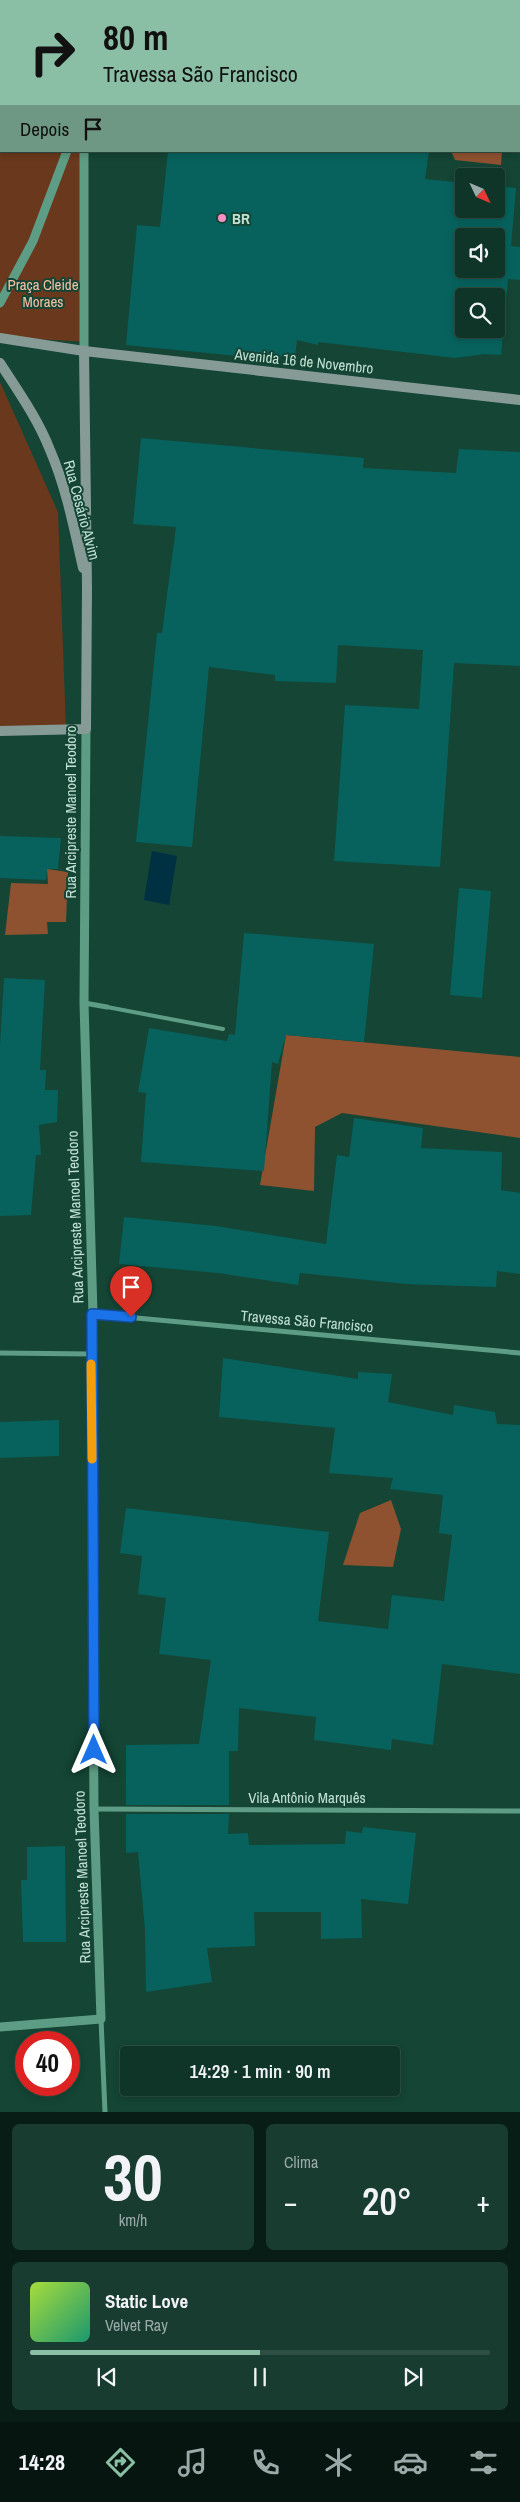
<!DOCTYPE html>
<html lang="pt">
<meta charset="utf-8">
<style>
:root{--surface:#0f3428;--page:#183c30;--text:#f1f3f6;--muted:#9baaa8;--line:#2f4f45;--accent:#8abfa5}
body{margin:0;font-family:"Archivo Narrow",sans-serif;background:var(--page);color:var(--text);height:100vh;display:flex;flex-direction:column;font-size:19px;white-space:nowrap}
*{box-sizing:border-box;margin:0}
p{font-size:16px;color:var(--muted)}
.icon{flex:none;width:28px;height:28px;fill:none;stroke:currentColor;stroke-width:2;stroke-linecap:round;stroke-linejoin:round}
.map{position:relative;height:2112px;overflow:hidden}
.drawer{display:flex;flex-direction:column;gap:12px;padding:12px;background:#081d16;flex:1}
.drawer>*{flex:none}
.hud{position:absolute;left:0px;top:0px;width:520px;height:152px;box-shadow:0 2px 8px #0003,0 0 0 1px var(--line);background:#8abfa5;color:#111;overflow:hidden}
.needle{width:32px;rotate:134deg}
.fabs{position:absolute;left:455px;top:168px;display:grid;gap:10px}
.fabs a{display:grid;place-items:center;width:50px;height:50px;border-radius:5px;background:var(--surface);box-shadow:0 2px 8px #0003,0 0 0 1px var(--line);font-size:25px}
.speed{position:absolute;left:15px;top:2031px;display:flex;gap:10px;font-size:25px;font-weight:700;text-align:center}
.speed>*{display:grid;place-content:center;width:65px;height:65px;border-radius:50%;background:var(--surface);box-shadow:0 2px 8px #0003,0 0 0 1px var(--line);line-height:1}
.speed .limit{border:8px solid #d22;background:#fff;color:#111}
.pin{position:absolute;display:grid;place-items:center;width:42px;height:42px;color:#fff;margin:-51px -21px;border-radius:50% 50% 50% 0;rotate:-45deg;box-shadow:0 0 5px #0007}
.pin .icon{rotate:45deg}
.me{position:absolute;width:55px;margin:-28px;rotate:0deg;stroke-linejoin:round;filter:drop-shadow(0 0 4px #0008)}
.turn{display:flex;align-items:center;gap:18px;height:105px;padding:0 20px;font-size:22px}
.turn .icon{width:65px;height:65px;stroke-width:2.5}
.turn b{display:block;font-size:35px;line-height:42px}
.then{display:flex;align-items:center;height:48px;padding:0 20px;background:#0003;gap:10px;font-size:19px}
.big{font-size:38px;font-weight:600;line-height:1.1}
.drawer .widget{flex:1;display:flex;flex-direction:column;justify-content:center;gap:8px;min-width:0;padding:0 18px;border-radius:8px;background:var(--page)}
.drawer .dial{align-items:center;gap:0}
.dial b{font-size:65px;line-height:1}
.song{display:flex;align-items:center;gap:15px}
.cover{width:60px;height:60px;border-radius:8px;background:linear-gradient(135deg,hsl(80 70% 55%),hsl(160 70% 35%))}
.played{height:5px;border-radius:2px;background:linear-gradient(90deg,var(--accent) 50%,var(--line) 50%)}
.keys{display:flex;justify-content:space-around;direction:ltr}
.heat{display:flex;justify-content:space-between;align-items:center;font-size:28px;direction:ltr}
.drawer .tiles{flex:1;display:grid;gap:12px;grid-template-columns:1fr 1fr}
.widget:last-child{grid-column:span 2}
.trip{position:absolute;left:120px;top:2046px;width:280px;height:50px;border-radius:5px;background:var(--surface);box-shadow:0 2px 8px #0003,0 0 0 1px var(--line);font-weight:600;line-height:50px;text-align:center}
.menu{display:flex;height:80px;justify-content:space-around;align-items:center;background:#061510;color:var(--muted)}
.menu .icon{width:35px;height:35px}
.menu .active{color:var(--accent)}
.menu b{font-size:22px;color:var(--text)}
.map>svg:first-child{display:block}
.green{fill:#6a381c}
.forest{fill:#8f5230}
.water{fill:#003142}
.building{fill:#07625d;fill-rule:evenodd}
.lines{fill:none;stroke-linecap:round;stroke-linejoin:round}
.service{stroke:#5e9d85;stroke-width:4}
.minor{stroke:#5e9d85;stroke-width:5}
.tertiary{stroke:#5e9d85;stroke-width:9}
.secondary{stroke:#879b96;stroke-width:10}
.route-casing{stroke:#114b97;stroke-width:12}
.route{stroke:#1a73e8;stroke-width:9}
.slow{stroke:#f59e0b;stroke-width:9}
.poi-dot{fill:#fa8fc7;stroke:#144535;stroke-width:2}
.labels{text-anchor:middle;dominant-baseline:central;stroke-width:4;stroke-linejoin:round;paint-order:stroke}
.poi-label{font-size:15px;font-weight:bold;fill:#c1e0d3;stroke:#144535;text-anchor:start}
.park-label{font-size:15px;fill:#f8c0a4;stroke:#144535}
.street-label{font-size:15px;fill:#c1e0d3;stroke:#144535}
</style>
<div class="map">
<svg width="520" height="2112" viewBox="0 0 520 2112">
<rect width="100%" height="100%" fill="#144535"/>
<g class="green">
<polygon points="0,0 84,0 1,1 1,151 85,151 87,342 0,337"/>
<polygon points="0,382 58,512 66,729 0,730"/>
</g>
<g class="forest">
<polygon points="451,151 502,151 501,165 455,160"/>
<polygon points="47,869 68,872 66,922 47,922 48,934 5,935 11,883 48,884"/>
<polygon points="286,1035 520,1057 520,1138 342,1113 315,1127 314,1191 260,1185"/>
<polygon points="391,1500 401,1529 393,1567 343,1565 360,1513"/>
</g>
<polygon class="water" points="152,851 177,856 169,905 144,900"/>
<g class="building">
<path d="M 168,151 L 429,151 L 425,179 L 464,183 L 464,209 L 496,209 L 496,186 L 516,188 L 511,246 L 520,247 L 520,280 L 508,279 L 501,355 L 485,354 L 455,358 L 318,342 L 318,345 L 297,340 L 295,358 L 237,351 L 237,356 L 126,345 L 137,225 L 160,227 ZM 464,236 L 496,236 L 496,269 L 464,269 ZM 464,296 L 496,296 L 496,329 L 464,329 Z"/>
<polygon points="141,438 364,458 363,468 456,473 459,449 520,452 520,666 454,663 440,867 334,861 345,705 419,709 423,650 338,645 336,683 275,681 275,675 209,667 192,847 136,842 157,633 162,633 176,527 133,524"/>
<polygon points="0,836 61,838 58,869 47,869 46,880 0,878"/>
<polygon points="459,888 491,891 482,998 450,995"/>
<polygon points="244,933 374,944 364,1042 286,1035 278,1064 272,1062 264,1171 141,1162 146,1093 138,1092 149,1028 227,1041 229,1034 235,1035"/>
<polygon points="4,978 45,980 40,1070 46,1070 45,1090 58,1090 57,1122 39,1125 41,1155 36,1155 31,1215 0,1216 0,1045"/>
<polygon points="354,1118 423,1128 421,1148 502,1152 501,1190 520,1193 520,1274 497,1271 496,1287 406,1284 300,1273 298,1285 218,1273 119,1264 124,1217 216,1226 326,1244 337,1155 349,1157"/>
<polygon points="223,1358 358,1379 358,1372 392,1374 388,1402 453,1415 454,1405 495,1412 497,1424 520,1425 520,1674 442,1664 433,1745 392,1739 391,1750 314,1740 316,1717 239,1708 238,1751 229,1751 229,1805 126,1805 126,1745 199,1744 211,1660 159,1654 166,1598 138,1594 142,1556 120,1553 126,1508 329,1532 318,1621 388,1629 392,1595 444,1601 452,1535 439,1533 443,1495 390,1489 393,1478 329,1473 335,1428 219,1417"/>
<polygon points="59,1420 59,1456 0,1458 0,1422"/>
<polygon points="126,1814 229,1814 228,1834 248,1833 249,1845 345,1844 346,1831 362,1833 363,1827 416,1833 408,1904 361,1899 362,1938 321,1939 321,1912 254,1912 255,1946 207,1948 212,1982 146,1992 145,1930 138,1852 126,1853"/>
<polygon points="65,1846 66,1942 23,1942 21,1880 27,1880 27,1847"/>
</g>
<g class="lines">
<polyline class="service" points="107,1007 223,1029"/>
<g class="minor">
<polyline points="84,1003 107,1007"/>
<polyline points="93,1314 520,1353"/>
<polyline points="0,1353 91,1354"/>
<polyline points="94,1809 520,1811"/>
<polyline points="101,2019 105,2112"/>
</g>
<g class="tertiary">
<polyline points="84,0 84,1"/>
<polyline points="0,303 33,241 67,151"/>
<polyline points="84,351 84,151"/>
<polyline points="0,2027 101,2019 94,1809 91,1354 93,1314 84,1003 86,729"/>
</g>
<g class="secondary">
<polyline points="0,338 84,351 520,400"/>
<path d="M 0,363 C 18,391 38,419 50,450 C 66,487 74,528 83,568"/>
<polyline points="0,731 86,729 87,588 84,351"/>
</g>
</g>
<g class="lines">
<g class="route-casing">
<polyline id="route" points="94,1750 92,1314 131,1317"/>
</g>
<use href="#route" class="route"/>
<polyline class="slow" points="91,1364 92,1459"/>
</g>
<circle class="poi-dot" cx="222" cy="218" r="5"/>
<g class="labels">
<g class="poi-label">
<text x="232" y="218">BR</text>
</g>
<g class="park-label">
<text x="43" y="284">Praça Cleide<tspan x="43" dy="17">Moraes</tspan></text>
</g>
<g class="street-label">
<text transform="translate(304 361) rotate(6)">Avenida 16 de Novembro</text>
<text transform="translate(82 510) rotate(75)">Rua Cesário Alvim</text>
<text transform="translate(70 812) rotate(-90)">Rua Arcipreste Manoel Teodoro</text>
<text transform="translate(75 1217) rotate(-92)">Rua Arcipreste Manoel Teodoro</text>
<text transform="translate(307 1321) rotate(5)">Travessa São Francisco</text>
<text x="307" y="1797">Vila Antônio Marquês</text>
<text transform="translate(82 1877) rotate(-92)">Rua Arcipreste Manoel Teodoro</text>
</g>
</g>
</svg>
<div class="fabs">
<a><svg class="needle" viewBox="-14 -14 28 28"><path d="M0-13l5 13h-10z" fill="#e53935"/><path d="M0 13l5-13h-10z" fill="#9baaa8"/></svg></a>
<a><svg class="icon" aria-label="sound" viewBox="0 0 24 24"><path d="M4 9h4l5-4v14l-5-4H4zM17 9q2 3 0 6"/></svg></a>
<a><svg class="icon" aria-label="search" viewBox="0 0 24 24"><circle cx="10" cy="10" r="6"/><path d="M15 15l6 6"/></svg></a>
</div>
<div class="speed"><div class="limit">40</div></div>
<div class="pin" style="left:131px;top:1317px;background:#d93025"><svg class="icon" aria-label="arrive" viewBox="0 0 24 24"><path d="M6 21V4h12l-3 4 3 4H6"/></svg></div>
<svg class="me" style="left:94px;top:1750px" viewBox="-20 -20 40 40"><path d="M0-17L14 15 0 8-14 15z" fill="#1a73e8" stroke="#fff" stroke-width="4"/></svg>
<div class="trip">14:29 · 1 min · 90 m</div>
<div class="hud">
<div class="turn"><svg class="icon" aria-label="right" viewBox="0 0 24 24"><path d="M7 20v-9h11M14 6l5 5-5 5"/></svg><div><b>80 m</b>Travessa São Francisco</div></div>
<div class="then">Depois<svg class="icon" aria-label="arrive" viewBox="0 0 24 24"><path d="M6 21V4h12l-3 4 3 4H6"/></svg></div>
</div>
</div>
<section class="drawer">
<div class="tiles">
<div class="widget dial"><b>30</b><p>km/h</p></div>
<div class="widget"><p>Clima</p>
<div class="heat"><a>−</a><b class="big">20°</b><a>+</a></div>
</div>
<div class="widget">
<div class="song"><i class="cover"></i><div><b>Static Love</b><p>Velvet Ray</p></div></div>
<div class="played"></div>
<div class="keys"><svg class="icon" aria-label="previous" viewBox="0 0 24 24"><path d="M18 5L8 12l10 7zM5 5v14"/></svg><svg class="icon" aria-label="pause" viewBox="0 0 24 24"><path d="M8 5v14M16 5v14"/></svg><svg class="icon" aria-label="next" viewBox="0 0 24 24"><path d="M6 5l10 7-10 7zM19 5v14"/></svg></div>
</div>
</div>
</section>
<nav class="menu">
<b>14:28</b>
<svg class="icon active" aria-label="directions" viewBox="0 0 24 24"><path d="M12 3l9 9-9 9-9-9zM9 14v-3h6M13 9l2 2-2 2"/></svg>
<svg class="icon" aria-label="music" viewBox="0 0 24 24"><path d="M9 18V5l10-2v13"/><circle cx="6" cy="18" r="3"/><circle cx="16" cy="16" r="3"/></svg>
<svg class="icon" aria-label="phone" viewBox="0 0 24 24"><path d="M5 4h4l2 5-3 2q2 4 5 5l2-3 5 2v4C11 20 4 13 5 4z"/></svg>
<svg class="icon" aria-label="climate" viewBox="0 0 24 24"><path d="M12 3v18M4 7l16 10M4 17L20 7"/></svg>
<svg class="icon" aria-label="car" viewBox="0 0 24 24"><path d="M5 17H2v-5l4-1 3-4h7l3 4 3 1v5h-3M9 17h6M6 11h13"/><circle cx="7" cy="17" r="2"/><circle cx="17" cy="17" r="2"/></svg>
<svg class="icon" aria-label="filters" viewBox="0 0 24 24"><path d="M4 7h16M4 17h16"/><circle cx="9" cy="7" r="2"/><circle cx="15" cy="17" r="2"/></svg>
</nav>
